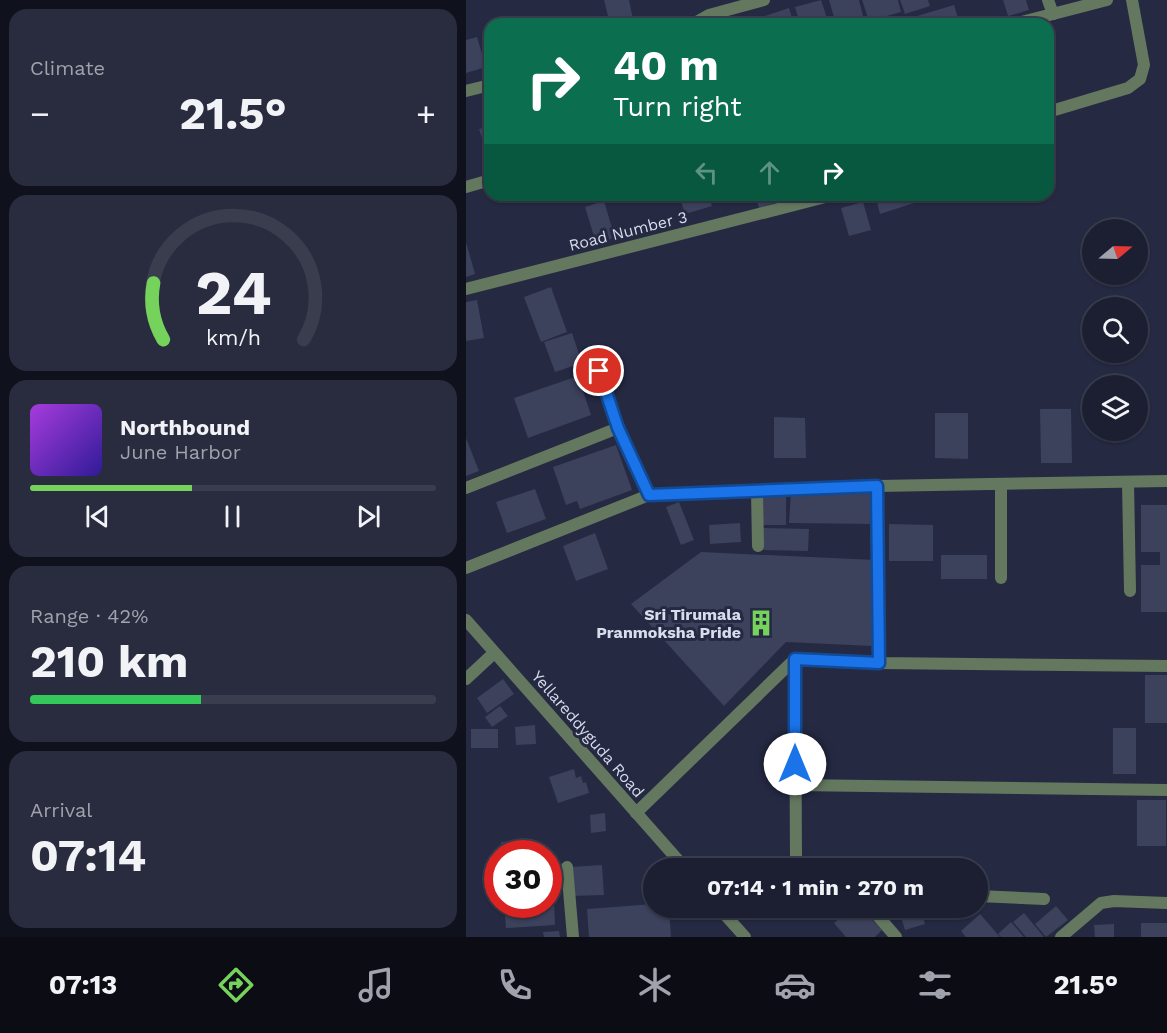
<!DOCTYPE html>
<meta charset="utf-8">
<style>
:root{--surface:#1c1f32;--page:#292c3e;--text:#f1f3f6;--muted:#a0a2ac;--line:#3a3d4d;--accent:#75d25b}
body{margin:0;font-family:"Work Sans",sans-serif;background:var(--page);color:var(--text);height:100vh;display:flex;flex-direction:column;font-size:22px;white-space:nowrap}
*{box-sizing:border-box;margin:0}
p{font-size:20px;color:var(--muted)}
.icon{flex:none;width:33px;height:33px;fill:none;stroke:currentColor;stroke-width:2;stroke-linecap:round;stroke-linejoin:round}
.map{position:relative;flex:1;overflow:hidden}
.drawer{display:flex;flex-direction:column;gap:9px;padding:9px;background:#0f111c;width:466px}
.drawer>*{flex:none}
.banner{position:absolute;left:18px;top:18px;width:570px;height:183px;border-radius:18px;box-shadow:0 2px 4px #0004,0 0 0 2px var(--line);background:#0b6e4f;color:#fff;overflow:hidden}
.needle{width:39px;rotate:71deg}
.tools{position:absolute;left:616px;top:219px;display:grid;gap:12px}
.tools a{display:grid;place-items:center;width:66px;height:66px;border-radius:50%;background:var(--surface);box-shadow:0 2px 4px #0004,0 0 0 2px var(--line);font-size:30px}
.speed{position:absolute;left:18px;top:840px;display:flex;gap:12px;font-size:30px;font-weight:700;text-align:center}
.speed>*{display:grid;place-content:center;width:78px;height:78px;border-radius:50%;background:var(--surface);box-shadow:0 2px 4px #0004,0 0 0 2px var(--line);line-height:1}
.speed .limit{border:9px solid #d22;background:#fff;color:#111}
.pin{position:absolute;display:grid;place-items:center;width:51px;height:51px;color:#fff;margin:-26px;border:3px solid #fff;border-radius:50%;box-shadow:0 2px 6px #0007}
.me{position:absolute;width:66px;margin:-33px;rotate:0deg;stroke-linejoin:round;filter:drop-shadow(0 0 4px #0008)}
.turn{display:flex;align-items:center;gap:21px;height:126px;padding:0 30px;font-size:27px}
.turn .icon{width:78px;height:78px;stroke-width:2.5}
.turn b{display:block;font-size:42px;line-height:51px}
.lanes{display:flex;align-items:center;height:57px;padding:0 30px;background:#0003;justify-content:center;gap:30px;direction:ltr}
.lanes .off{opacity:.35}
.big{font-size:45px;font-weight:700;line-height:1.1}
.drawer .tile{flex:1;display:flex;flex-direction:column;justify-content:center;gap:9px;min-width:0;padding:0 21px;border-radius:18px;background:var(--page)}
.drawer .dial{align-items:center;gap:0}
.dial svg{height:156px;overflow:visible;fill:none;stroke:var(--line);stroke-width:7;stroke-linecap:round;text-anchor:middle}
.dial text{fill:var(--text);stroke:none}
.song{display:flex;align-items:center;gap:18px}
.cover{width:72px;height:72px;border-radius:9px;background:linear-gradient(135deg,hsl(280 70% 55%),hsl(250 70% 35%))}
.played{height:6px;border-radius:3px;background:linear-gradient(90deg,var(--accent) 40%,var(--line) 40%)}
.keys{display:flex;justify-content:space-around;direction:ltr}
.heat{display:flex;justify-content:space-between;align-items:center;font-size:33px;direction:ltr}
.charge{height:9px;border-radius:4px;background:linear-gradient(90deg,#34c759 42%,var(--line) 0)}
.trip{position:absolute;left:177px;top:858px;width:345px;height:60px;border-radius:30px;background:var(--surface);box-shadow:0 2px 4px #0004,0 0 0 2px var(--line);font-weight:700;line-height:60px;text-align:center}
.dock{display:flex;height:96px;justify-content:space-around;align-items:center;background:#0b0c14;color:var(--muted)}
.dock .icon{width:42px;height:42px}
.dock .on{color:var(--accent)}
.dock b{font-size:27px;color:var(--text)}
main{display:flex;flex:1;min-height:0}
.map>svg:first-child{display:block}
.building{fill:#3c415c}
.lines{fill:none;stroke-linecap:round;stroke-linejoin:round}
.minor{stroke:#64785f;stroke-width:12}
.tertiary{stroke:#64785f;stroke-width:12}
.route-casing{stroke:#114b97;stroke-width:15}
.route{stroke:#1a73e8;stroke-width:10}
.labels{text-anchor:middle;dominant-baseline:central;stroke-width:6;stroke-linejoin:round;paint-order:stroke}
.street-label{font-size:16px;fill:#d8dced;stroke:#252942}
.poi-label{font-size:16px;font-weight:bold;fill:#d8dced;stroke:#252942;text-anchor:end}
</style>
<main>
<section class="drawer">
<div class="tile"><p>Climate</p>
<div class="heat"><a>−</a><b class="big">21.5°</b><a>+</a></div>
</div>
<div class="tile dial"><svg viewBox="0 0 100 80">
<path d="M14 69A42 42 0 1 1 86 69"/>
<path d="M14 69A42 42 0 0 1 9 40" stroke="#75d25b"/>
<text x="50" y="56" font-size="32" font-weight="700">24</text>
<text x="50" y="72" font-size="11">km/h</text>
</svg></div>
<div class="tile">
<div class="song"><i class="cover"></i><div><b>Northbound</b><p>June Harbor</p></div></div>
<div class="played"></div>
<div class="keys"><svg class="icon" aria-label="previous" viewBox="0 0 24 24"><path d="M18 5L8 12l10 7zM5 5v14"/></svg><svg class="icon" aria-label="pause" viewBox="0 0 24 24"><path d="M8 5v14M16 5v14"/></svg><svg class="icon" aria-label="next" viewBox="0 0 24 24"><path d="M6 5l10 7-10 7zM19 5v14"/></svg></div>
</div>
<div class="tile"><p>Range · 42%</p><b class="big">210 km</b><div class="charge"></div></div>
<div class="tile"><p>Arrival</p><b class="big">07:14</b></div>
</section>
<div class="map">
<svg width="701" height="937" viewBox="0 0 701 937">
<rect width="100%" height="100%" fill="#252942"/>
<g class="building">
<polygon points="138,0 163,0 168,24 144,24"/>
<polygon points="355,0 363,24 334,24 329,7"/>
<polygon points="363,0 393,0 398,20 370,24"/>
<polygon points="396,0 432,0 435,12 403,21"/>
<polygon points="434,0 462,0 464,6 439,14"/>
<polygon points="537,0 560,0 563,10 542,16"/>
<polygon points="488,5 494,24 453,24 451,16"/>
<polygon points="323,8 328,24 298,24 296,17"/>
<polygon points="288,16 291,24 265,24"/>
<polygon points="11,37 20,67 0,73 0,40"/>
<polygon points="24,37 24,65 23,66 16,39"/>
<polygon points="24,126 24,162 13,129"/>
<polygon points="582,139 588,158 582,159"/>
<polygon points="213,195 242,195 246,206 219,214"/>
<polygon points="289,195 328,195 329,197 293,208"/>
<polygon points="433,195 445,195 448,203 414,214 411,202"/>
<polygon points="447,195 476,195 476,196 449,203"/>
<polygon points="138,201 149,238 130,243 119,207"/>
<polygon points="397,202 405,230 383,236 375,208"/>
<polygon points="0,242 9,274 0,277"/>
<polygon points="85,287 101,332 75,342 58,297"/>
<polygon points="11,300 18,338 0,341 0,302"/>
<polygon points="106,333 116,363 89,372 78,342"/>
<polygon points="112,376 125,415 62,438 48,398"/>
<polygon points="574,409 605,409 606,463 575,463"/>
<polygon points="469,413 502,413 502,459 469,458"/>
<polygon points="308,417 339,418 340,458 308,458"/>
<polygon points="0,438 13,471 0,476"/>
<polygon points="150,445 166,490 114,509 111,501 100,505 87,467"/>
<polygon points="69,489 80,519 41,533 30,502"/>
<polygon points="406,489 407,524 323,523 325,492"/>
<rect x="294" y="495" width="26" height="30"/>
<polygon points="213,502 228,540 215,545 200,507"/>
<polygon points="675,505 701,505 701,612 675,612 675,565 694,565 694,552 675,552"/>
<polygon points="274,523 275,542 244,544 243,525"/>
<polygon points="423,524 467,525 467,561 423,561"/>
<polygon points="297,528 343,529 342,551 296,550"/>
<polygon points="129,533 142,569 110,581 97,546"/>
<polygon points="235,552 410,560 406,646 320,642 258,706 165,604"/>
<rect x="475" y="555" width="46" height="24"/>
<rect x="679" y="675" width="22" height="48"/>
<polygon points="37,679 48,694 21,713 11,698"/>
<polygon points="34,706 42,716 26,727 19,717"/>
<polygon points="69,725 70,744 50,745 49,727"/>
<rect x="647" y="728" width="23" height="46"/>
<rect x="5" y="729" width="27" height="19"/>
<polygon points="108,769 110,778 115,776 117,783 120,782 123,793 92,803 83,777"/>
<rect x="671" y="800" width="29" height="46"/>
<polygon points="139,813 140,831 125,833 124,815"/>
<polygon points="48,841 49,854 36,854 35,842"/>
<polygon points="86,851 90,894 82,895 82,852"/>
<polygon points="136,865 138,895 105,896 104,867"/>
<polygon points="82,899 88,899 89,925 40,928 38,904 82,904"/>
<polygon points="188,904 188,908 203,908 205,937 123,937 121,909"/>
<polygon points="590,906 602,920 580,937 569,924"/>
<polygon points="386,908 395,908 416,930 409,937 380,937 368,923"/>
<polygon points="440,908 454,908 459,924 439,930 433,910"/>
<polygon points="558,913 578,937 560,937 547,922"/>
<polygon points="514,914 534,937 500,937 495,931"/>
<polygon points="545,922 558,937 535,937 532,934"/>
<rect x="675" y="923" width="26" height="14"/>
<polygon points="648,924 648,937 629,937 628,925"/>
<polygon points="93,931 94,937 78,937 77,932"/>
</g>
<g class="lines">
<g class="minor">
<polyline points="582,0 587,14"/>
<polyline points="227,24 243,15 298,0"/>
<polyline points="548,24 641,0"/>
<polyline points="0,91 24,85"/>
<polyline points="582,112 662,88 674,79 678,65 666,0"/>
<polyline points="0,187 24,180"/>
<polyline points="0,289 367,195"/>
<polyline points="152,428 183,495"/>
<polyline points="662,482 664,591"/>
<polyline points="535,484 535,578"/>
<polyline points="411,486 413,663"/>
<polyline points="0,488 152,428 133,371"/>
<polyline points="291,491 292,546"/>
<polyline points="0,568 183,495 411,486 701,481"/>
<polyline points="329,659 330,860 333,868"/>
<polyline points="0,679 28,653"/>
<polyline points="329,785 701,790"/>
<polyline points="170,813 329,659 413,663 701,666"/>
<polyline points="101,867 107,937"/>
<polyline points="512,896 578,899"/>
<polyline points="405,908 430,937"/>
<polyline points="595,937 635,903 648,901 701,903"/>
</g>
<g class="tertiary">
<polyline points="0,620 219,868"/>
<polyline points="253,908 279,937"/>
</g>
</g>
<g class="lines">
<g class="route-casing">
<polyline id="route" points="133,371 152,428 183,495 411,486 413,663 329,659 329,764"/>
</g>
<use href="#route" class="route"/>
</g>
<defs>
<g id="building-bare" transform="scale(2.07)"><path d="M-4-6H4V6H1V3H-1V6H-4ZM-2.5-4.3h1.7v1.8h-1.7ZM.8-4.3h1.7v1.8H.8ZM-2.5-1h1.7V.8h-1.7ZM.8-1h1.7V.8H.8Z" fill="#75d25b" stroke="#252942" stroke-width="2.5" paint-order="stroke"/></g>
</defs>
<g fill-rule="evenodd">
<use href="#building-bare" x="295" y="623"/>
</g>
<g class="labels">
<g class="street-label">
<text transform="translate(162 231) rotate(-14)">Road Number 3</text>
<text transform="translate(122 734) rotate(49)">Yellareddyguda Road</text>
</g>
<g class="poi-label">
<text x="275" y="614">Sri Tirumala<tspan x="275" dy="18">Pranmoksha Pride</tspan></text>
</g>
</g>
</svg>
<div class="tools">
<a><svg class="needle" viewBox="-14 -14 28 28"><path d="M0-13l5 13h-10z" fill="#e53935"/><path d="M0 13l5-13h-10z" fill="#a0a2ac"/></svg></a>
<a><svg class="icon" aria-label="search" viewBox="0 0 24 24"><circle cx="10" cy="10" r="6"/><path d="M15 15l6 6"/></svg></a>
<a><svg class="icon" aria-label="layers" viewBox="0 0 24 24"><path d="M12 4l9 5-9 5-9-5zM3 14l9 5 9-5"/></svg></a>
</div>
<div class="speed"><div class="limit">30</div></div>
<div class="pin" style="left:133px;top:371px;background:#d93025"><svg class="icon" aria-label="arrive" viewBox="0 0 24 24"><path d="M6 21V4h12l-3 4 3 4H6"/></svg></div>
<svg class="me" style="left:329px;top:764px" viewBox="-20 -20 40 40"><circle r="19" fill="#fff"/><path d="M0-13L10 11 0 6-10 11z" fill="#1a73e8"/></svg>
<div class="trip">07:14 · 1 min · 270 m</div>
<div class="banner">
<div class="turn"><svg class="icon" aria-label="right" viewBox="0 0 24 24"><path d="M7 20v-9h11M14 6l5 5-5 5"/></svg><div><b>40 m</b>Turn right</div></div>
<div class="lanes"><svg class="icon off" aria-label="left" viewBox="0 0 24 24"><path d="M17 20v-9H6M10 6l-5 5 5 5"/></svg><svg class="icon off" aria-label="ahead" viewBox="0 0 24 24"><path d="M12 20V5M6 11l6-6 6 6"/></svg><svg class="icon" aria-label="right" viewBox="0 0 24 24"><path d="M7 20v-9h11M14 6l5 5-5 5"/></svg></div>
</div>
</div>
</main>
<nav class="dock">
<b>07:13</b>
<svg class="icon on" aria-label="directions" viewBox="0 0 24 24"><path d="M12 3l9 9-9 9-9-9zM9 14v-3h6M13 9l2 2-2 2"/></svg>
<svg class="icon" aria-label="music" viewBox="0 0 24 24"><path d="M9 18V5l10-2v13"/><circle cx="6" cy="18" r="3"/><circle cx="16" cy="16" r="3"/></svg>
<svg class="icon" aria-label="phone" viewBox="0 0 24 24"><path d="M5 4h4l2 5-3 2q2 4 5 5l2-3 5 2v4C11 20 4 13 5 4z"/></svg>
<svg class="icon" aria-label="climate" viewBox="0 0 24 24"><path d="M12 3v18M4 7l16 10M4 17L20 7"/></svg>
<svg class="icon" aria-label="car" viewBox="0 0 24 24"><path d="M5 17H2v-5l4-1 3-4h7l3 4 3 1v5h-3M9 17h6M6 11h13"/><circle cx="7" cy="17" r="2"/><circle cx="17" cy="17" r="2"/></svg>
<svg class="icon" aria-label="filters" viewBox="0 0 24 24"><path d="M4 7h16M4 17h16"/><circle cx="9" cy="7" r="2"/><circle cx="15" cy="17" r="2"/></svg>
<b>21.5°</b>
</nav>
